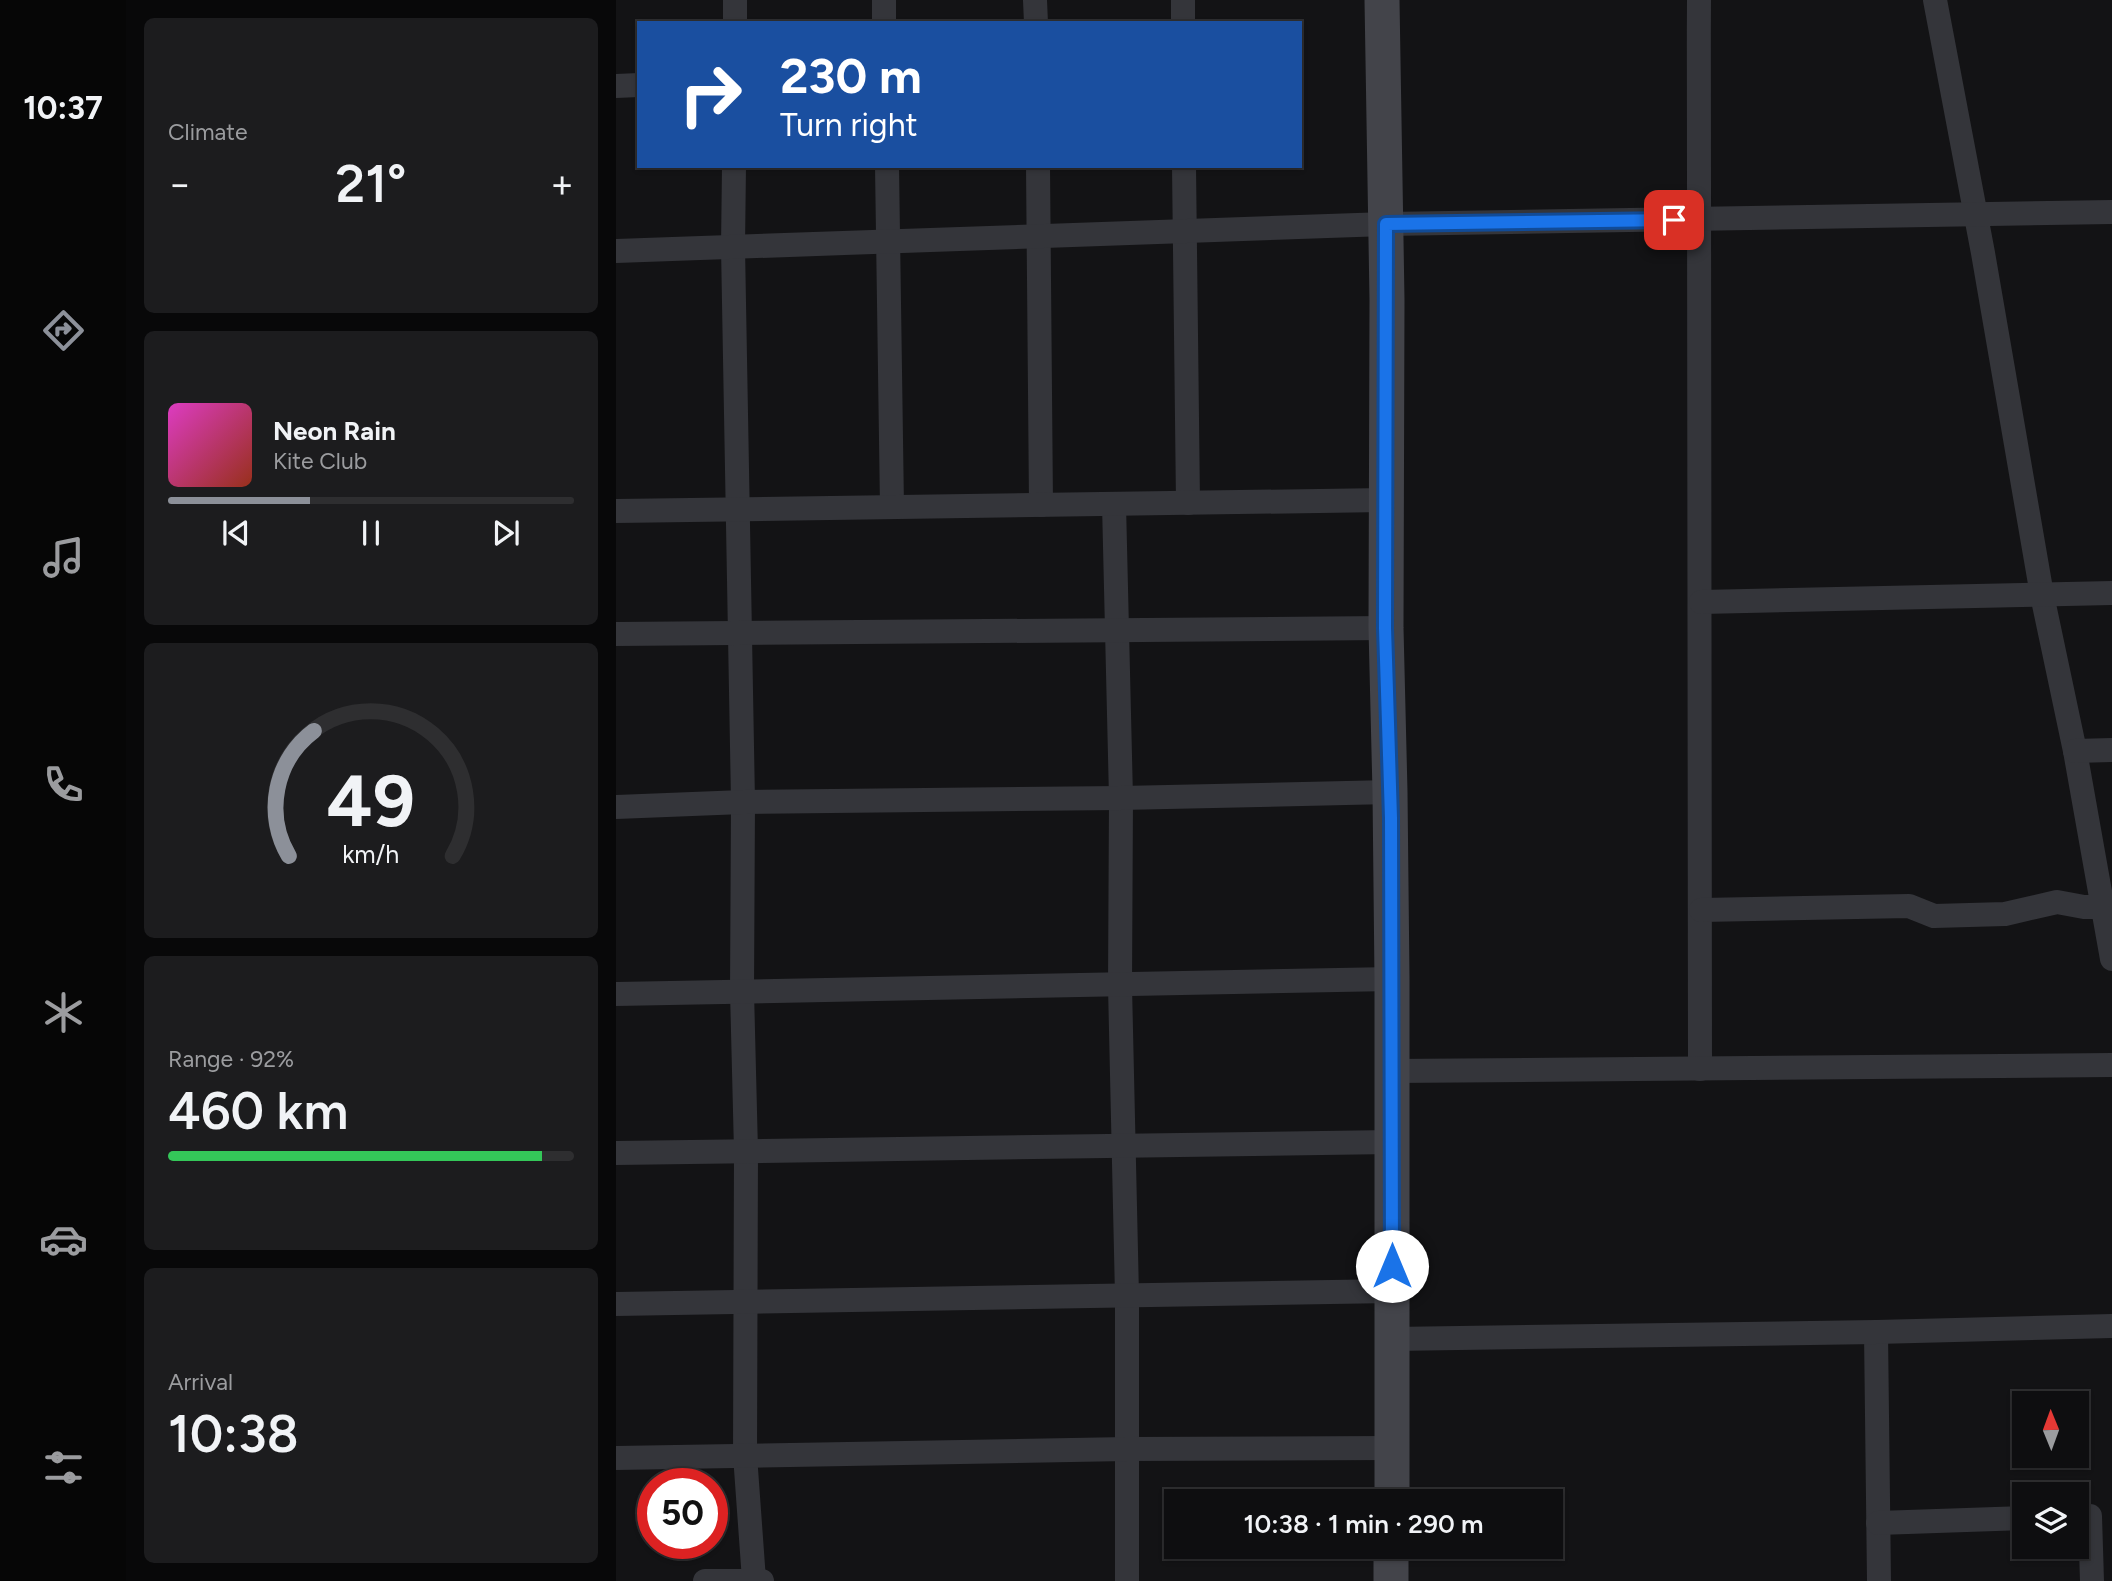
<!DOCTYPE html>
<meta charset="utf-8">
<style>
:root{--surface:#0e0e10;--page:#1c1c1e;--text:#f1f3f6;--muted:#9b9c9f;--line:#2e2e30;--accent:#8c9099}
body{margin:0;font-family:Figtree,sans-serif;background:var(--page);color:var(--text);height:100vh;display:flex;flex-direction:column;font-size:26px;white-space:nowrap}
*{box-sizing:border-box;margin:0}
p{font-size:23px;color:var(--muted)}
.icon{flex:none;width:38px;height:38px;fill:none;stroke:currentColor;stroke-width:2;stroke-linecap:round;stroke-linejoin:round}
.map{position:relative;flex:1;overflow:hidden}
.panel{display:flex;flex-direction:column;gap:18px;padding:18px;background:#080809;width:490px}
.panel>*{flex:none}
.top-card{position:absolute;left:21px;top:21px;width:665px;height:147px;border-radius:0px;box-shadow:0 2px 5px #0004,0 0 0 2px var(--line);background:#1a4fa0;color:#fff;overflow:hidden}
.needle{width:46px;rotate:359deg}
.buttons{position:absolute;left:1396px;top:1391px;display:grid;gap:14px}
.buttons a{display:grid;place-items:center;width:77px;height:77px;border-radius:0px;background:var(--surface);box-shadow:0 2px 5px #0004,0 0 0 2px var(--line);font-size:35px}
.speed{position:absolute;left:21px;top:1468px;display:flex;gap:14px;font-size:35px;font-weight:700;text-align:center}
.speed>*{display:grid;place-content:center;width:91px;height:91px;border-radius:50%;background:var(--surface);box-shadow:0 2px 5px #0004,0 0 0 2px var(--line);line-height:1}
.speed .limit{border:10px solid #d22;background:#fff;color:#111}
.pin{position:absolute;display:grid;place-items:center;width:60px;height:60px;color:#fff;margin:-30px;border-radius:14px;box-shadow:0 4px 10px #0006}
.me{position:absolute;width:77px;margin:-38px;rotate:0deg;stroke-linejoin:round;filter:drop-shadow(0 0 5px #0008)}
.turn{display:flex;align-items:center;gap:24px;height:147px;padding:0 28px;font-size:32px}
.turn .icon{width:91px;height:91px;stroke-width:2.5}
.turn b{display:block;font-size:49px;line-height:60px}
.big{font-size:52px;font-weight:600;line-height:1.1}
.panel .widget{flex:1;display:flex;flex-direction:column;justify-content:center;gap:10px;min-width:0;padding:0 24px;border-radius:10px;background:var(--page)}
.panel .dial{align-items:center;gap:0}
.dial svg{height:182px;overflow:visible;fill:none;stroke:var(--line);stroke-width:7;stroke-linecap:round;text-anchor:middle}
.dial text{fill:var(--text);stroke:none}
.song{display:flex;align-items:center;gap:21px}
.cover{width:84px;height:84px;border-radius:10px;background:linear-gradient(135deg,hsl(310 70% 55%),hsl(10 70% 35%))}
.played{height:7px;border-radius:4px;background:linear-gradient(90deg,var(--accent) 35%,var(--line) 35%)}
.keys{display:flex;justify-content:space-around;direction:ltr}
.heat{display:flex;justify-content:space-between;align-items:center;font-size:38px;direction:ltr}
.charge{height:10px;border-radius:5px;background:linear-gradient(90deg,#34c759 92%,var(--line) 0)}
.trip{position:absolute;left:548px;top:1489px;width:399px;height:70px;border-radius:0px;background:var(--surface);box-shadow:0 2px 5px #0004,0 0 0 2px var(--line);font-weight:600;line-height:70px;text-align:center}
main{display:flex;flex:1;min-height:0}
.menu{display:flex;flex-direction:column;width:126px;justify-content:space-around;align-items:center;background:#060606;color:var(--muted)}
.menu .icon{width:49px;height:49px}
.menu .selected{color:var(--accent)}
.menu b{font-size:32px;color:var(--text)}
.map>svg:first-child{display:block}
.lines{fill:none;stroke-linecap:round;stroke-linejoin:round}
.minor{stroke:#34353a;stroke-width:24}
.secondary{stroke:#43444a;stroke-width:35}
.route-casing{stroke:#114b97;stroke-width:18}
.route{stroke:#1a73e8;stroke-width:12}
</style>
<main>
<nav class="menu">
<b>10:37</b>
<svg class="icon selected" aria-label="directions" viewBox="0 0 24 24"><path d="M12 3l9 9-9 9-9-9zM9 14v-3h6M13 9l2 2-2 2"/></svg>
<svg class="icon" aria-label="music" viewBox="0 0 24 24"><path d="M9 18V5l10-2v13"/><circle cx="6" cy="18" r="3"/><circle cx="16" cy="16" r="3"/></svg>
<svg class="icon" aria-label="phone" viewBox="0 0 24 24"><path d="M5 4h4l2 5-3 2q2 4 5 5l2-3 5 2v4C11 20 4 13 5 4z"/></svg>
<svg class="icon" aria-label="climate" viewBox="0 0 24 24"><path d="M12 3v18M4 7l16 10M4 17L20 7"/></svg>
<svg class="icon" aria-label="car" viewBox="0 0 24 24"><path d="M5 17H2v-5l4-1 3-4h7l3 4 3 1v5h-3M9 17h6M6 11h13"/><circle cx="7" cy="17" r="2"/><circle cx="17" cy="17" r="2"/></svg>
<svg class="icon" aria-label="filters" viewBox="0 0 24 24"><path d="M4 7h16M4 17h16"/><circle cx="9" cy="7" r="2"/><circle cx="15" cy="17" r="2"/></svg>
</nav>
<section class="panel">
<div class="widget"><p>Climate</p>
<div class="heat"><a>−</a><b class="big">21°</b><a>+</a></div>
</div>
<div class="widget">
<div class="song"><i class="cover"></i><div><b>Neon Rain</b><p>Kite Club</p></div></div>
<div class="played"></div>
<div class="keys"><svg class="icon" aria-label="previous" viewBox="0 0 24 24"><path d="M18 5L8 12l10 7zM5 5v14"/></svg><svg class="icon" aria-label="pause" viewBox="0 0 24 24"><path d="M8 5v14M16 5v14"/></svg><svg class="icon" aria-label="next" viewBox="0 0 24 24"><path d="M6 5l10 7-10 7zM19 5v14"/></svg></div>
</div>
<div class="widget dial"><svg viewBox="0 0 100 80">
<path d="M14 69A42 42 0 1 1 86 69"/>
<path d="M14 69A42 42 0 0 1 25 14" stroke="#8c9099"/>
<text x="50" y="56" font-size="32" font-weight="700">49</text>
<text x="50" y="72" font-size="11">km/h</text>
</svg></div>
<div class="widget"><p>Range · 92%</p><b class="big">460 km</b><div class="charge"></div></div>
<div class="widget"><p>Arrival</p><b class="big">10:38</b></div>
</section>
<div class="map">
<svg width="1496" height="1581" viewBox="0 0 1496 1581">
<rect width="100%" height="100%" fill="#131315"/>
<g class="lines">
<g class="minor">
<polyline points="119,0 119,23"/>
<polyline points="268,0 268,23"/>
<polyline points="419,0 420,23"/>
<polyline points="567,0 567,23"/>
<path d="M 1083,0 C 1081,356 1087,712 1084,1069"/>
<polyline points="1319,0 1367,253 1426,595 1459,751 1496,959"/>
<polyline points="0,86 23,85"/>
<polyline points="118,166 117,247 127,802 126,991 130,1151 129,1455 138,1580"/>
<polyline points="271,166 276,507"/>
<polyline points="422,166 425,505"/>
<polyline points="568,166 572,503"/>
<polyline points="0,251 770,224 1496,212"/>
<polyline points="498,504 505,798 504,986 511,1296 511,1581"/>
<polyline points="0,511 769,500"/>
<polyline points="1085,602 1496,593"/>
<polyline points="0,634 770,628"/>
<polyline points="1459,751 1496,750"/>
<polyline points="0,807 127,802 505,798 774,792"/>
<polyline points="1085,910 1293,906 1318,916 1389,914 1441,902 1468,907 1496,907"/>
<polyline points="0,994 776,979"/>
<polyline points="776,1071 1496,1065"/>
<polyline points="0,1153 776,1142"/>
<polyline points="0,1304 776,1291"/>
<polyline points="1260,1332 1263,1581"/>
<polyline points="776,1339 1260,1332 1496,1326"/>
<polyline points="0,1458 511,1449 776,1448"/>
<polyline points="1474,1516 1476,1581"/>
<polyline points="1262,1523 1409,1518"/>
<polyline points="89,1581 146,1581"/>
</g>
<g class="secondary">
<polyline points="766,0 771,300 770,628 774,792 776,979 776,1502"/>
<polyline points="775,1581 775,1547"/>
</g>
</g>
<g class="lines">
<g class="route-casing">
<polyline id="route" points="776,1266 775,818 769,628 770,224 1058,220"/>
</g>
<use href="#route" class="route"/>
</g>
</svg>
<div class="buttons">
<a><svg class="needle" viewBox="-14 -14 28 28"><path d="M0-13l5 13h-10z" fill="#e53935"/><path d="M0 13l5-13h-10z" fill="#9b9c9f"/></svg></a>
<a><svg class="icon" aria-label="layers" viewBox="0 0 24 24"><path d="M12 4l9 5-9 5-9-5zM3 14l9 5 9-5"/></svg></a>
</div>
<div class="speed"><div class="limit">50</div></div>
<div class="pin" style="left:1058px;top:220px;background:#d93025"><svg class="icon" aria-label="arrive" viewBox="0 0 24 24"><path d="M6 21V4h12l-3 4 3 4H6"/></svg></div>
<svg class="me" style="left:776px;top:1266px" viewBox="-20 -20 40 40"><circle r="19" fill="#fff"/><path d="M0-13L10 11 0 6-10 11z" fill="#1a73e8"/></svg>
<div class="trip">10:38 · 1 min · 290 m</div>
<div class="top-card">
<div class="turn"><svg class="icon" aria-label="right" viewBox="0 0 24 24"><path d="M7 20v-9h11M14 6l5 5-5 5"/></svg><div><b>230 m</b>Turn right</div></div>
</div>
</div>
</main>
